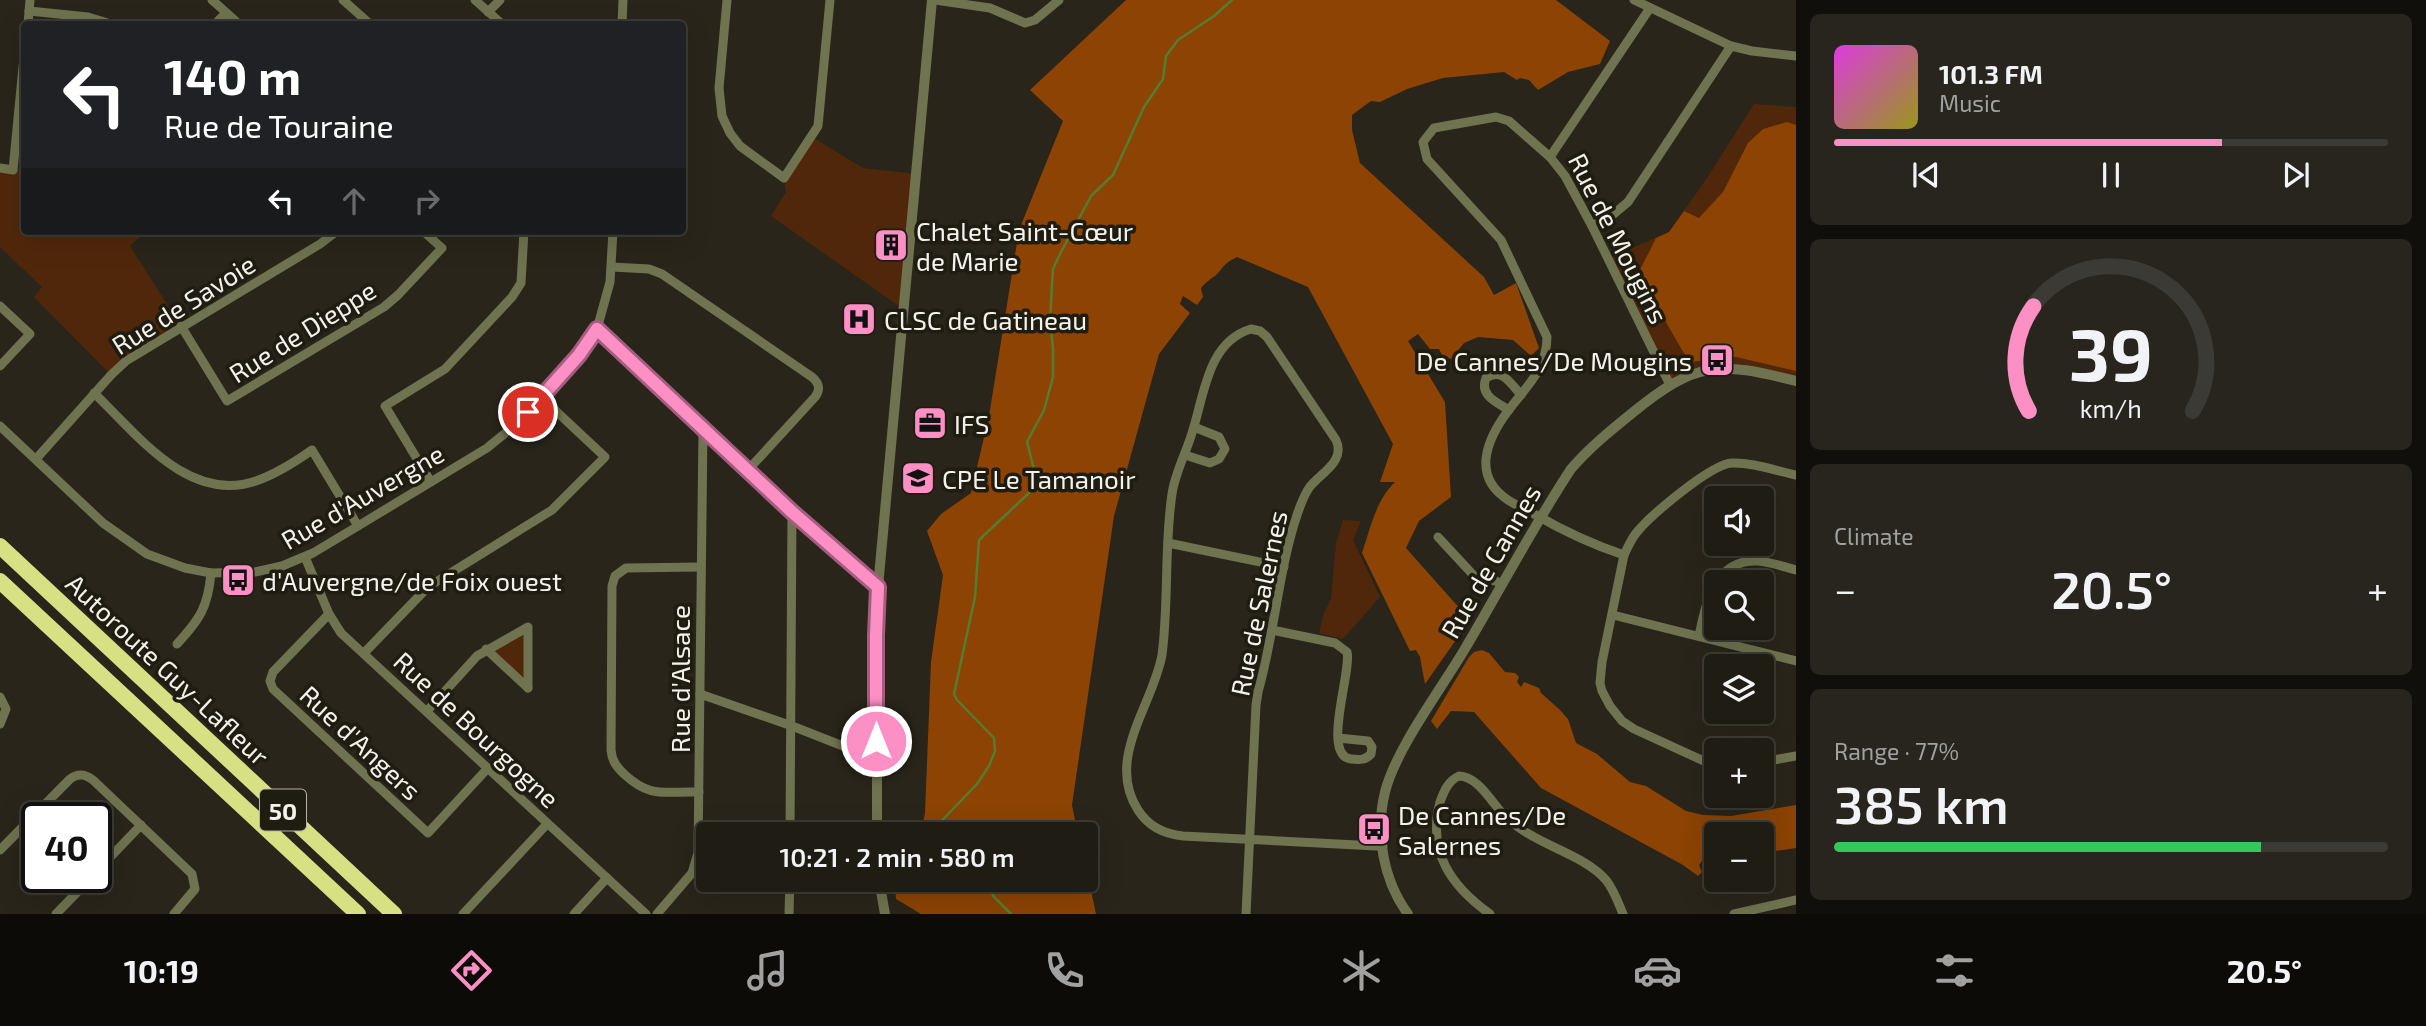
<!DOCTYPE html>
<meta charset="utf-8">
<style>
:root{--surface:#1f1c14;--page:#27251d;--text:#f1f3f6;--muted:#a1a1a0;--line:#3c3a34;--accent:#fc8fc3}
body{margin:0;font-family:"Exo 2",sans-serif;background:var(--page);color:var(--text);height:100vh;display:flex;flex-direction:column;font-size:26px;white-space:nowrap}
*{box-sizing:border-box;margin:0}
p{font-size:23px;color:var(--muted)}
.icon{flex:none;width:38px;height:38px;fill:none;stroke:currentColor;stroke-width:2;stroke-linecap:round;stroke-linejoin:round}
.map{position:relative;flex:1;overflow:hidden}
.drawer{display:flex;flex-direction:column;gap:14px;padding:14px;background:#110f0b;width:630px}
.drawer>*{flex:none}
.guide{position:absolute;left:21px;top:21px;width:665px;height:214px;border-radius:7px;box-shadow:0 7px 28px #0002,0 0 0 2px var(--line);background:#202124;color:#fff;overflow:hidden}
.tools{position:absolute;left:1704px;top:486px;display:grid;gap:14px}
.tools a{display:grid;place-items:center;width:70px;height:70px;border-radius:7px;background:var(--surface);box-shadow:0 7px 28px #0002,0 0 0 2px var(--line);font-size:35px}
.speed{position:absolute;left:21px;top:802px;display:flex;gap:14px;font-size:35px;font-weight:700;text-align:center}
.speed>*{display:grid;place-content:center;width:91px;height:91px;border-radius:50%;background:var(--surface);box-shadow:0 7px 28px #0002,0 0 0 2px var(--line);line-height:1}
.speed .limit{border:4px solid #111;border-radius:10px;background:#fff;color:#111}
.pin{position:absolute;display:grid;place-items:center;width:60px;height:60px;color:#fff;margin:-30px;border:4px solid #fff;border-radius:50%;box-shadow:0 2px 7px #0007}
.me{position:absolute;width:77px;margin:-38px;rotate:0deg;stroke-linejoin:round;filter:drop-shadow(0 0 5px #0008)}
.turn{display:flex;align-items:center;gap:24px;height:147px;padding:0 28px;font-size:32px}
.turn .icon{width:91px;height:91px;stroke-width:2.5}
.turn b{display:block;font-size:49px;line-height:60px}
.lanes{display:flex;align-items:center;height:66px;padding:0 28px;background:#0003;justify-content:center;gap:35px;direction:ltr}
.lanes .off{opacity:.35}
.big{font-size:52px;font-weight:600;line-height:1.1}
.drawer .card{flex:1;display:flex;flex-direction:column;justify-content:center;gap:10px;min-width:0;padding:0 24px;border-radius:10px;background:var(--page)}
.drawer .dial{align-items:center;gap:0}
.dial svg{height:182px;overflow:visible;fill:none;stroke:var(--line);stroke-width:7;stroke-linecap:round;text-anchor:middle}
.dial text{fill:var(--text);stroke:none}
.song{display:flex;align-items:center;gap:21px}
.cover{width:84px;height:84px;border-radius:10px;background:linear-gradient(135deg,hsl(300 70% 55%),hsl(60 70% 35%))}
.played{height:7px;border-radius:4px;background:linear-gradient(90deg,var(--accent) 70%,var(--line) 70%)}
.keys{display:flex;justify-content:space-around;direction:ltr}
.heat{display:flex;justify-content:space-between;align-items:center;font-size:38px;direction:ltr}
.charge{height:10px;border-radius:5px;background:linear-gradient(90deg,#34c759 77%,var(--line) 0)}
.trip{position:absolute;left:696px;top:822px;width:402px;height:70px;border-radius:7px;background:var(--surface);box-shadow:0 7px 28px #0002,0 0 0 2px var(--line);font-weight:600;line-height:70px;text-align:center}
.menu{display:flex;height:112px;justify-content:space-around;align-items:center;background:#0c0b08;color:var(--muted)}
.menu .icon{width:49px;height:49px}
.menu .active{color:var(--accent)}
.menu b{font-size:32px;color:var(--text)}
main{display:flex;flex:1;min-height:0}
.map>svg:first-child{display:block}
.green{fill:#50270b}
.forest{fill:#8c4304}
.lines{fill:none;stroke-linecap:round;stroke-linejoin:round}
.stream{stroke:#537e30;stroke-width:2.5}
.minor{stroke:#6f734f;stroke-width:9}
.tertiary{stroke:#6f734f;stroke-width:10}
.motorway{stroke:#d7e082;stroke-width:16}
.route-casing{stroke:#a45d7f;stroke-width:18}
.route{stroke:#fc8fc3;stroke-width:12}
.labels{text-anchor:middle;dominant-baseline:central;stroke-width:7;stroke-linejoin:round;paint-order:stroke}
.shield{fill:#1f1c11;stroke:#b4b2aa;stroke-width:2}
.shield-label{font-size:24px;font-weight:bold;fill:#f4f2eb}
.poi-label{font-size:26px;fill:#f4f2eb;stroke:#1f1c11;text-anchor:start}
.street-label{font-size:26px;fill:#f4f2eb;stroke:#1f1c11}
</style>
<main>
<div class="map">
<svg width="1796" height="914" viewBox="0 0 1796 914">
<rect width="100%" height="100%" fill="#29251a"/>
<g class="green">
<polygon points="1754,104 1796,107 1796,381 1729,368 1670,385 1607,259 1669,232 1707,178"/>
<polygon points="812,137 863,168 916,174 903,309 771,216 786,192 784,178"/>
<polygon points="24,167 24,231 146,231 130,246 181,326 111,375 34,297 42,287 0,247 0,168 13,170"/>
<polygon points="1343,520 1361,521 1353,540 1380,597 1343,639 1319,633 1324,613 1331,599 1336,543"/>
<polygon points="528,627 528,688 486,649"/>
</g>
<g class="forest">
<path d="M 1126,0 L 1556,0 L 1610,41 L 1600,64 L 1568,72 L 1538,90 L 1529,80 L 1520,78 L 1517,80 L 1504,72 L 1443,78 L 1407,89 L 1380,102 L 1371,101 L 1352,115 L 1352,130 L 1360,163 L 1484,277 L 1494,295 L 1516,283 L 1539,348 L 1531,356 L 1513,340 L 1478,337 L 1464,343 L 1451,359 L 1443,357 L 1439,349 L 1430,349 L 1418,334 L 1408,341 L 1445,402 L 1451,497 L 1419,521 L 1406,548 L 1470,620 L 1425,684 L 1420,657 L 1416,650 L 1410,651 L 1362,553 C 1370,529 1376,500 1395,482 L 1380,482 L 1393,444 L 1308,287 L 1237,257 C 1221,265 1225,267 1215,276 C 1209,280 1205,283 1201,288 L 1203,297 L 1197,305 L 1183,296 L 1180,304 L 1190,313 L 1159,354 L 1114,516 L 1072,805 L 1078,835 L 892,835 L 892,832 L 922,827 L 925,813 L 931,662 L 943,575 L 927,531 L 941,514 L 971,493 L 989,416 L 1019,230 L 1063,121 L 1030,90 Z"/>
<polygon points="1787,122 1796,125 1796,371 1736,357 1689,362 1638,274 1656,238 1669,232 1684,211 1699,218 1723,192 1748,143 1763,129"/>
<polygon points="1482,650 1489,653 1505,672 1515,673 1519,677 1517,682 1521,687 1524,682 1539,688 1541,693 1560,710 1568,719 1576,743 1597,754 1630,782 1646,786 1686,811 1703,815 1731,816 1796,805 1796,848 1762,853 1762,835 1717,835 1717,859 1702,861 1699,865 1702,872 1698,876 1683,865 1541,788 1474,712 1451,711 1437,729 1431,721 1469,657 1474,652"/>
<polygon points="1087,871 1096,914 921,914 896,899 895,880 1087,880"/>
</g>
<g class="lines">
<g class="stream">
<polyline points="928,835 977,784 989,766 995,751 994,738 957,700 954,694 975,597 979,540 1029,493 1036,477 1027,442 1044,410 1053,377 1053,348 1050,322 1052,284 1053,269 1060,254 1091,196 1113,175 1144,107 1163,79 1166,56 1178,40 1214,16 1232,0"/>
<path d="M 935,880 C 947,888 960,890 972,880"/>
<polyline points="995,880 991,886 993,896 1011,914"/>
<polyline points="1011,880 1041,884 1046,880"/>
</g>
<g class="minor">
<polyline points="212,0 239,24"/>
<polyline points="343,0 370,24"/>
<polyline points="475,0 502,24"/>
<polyline points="727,0 719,88 722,116 730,133 740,146 784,178 818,126 830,0"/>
<polyline points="935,0 990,8 1025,23 1035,20 1059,0"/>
<polyline points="1634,0 1731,46 1752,51 1796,56"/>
<polyline points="29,11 88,17 111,24"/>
<polyline points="488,12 500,0"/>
<polyline points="28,24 30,0"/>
<polyline points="215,24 226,13"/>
<polyline points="622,24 623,0"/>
<polyline points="1550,157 1650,8"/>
<polyline points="0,168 13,170 24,57"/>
<polyline points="1592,226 1610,217 1628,202 1731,46"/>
<path d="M 612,267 L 649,269 L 662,274 L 812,377 C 819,383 821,389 815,397 L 748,470"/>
<polyline points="0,306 30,334 0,366"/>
<polyline points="181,326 227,401 384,307 398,295 442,248 423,231"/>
<polyline points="597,329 792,512 878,587"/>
<path d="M 94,393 C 137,434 188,504 256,481 C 276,474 295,462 312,450 L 358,526"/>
<path d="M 1509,410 C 1496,402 1479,395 1486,378 C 1502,367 1511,384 1521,395"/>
<polyline points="0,426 103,523 147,554 185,568 211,573 255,572 282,566 313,553 358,526 487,448 514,426 579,355 597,329 610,282 613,231"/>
<polyline points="1185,455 1210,463 1219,459 1225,449 1219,437 1194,427"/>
<polyline points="36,459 111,375 126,361 320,244 337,231"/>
<polyline points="431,482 385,406 445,369 512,297 521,283 524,231"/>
<polyline points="1438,537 1476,578 1496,581 1502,585"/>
<polyline points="1168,543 1284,567"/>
<path d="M 1624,555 C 1591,544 1567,533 1536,515 C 1527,510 1517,506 1508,500 C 1471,476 1487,439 1508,411 C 1526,387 1547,369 1547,337 L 1501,240 L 1427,159 L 1423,142 L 1434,128 L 1496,117 L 1509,121 L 1550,157 L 1565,176 L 1592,226 L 1670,385"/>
<polyline points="305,557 329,614 341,633 646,914"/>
<polyline points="329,614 273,672 270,681 273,689 428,833 488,768"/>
<polyline points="1613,615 1796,661"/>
<path d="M 1272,630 L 1335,643 L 1347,652 C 1352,671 1321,756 1351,759 C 1360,760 1366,760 1371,754 L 1372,747 L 1368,741 L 1338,738"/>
<path d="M 1699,636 C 1706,603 1714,559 1758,561 C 1771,562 1784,567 1796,570"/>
<path d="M 177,644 C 200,619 208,607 211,573"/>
<polyline points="486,649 528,688"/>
<polyline points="364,653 428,587 552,510 605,457 542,398"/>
<polyline points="700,694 792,726 876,759"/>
<polyline points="0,697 6,709 0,724"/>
<polyline points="427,711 477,656 528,627 528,688"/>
<polyline points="1762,762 1796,756"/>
<path d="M 1717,767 L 1634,729 L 1622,721 L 1610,706 L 1602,691 L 1600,683 L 1602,662 L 1624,555 C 1628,547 1631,539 1637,532 C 1651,515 1711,464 1732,463 C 1752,462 1776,471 1796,475"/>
<path d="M 699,792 C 664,791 651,799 624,774 C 616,766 612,761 611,750 L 612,586 L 615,576 L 626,568 L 700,567"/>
<polyline points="790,835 792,512"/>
<path d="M 0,850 L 70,779 C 78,773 85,774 93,780 L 192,874 L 195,889 L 174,914"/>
<polyline points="96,872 141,825"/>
<polyline points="56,914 92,877"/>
<polyline points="463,914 547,824"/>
<polyline points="574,914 607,878"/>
<polyline points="657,914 692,873 698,853 703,429"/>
<polyline points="789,914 790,880"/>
<path d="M 1246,914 L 1256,705 L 1258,692 C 1275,633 1278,570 1298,512 C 1301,504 1304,495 1309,488 C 1320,473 1346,462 1336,440 L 1267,337 L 1260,331 L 1251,329 C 1207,342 1204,397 1192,433 C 1186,453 1175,473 1172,494 C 1164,547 1169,602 1162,655 C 1153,705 1105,759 1138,810 C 1148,826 1164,834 1183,836 L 1376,846 L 1383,846"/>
<path d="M 1490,914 C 1451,886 1427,852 1440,802 C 1444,791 1448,781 1459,776 C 1477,776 1491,801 1502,813 C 1531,845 1582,852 1606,880 C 1614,890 1618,902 1623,914"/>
<polyline points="1734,914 1796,900"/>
</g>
<g class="tertiary">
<polyline points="877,835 877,598 932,0"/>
<polyline points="879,880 885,914"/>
<path d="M 1408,914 C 1383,880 1375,833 1385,792 C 1396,749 1439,692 1463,652 C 1499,592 1532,528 1571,469 C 1589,448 1610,431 1631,414 C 1696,361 1717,361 1796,381"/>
</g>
<g class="motorway">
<polyline points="0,546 394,914"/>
<polyline points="0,581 358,914"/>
</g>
</g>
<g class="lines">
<g class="route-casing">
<polyline id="route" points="528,412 579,355 597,329 792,512 878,587 876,635 876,741"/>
</g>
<use href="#route" class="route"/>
</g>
<defs>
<g id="building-square" transform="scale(1.75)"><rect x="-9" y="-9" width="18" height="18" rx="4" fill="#fc8fc3" stroke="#1f1c11"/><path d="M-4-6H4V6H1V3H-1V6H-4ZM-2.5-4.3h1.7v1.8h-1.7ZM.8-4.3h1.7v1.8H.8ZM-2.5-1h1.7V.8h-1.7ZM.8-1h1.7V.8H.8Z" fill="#111"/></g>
<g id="hospital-square" transform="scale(1.75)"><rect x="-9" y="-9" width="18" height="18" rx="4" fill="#fc8fc3" stroke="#1f1c11"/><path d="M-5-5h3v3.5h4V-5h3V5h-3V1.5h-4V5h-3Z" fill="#111"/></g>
<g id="bus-square" transform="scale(1.75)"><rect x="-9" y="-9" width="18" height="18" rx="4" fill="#fc8fc3" stroke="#1f1c11"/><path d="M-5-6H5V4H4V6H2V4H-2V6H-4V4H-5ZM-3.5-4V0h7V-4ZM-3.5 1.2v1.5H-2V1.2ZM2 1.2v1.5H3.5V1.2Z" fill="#111"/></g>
<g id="office-square" transform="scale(1.75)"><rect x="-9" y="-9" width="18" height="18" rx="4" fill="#fc8fc3" stroke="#1f1c11"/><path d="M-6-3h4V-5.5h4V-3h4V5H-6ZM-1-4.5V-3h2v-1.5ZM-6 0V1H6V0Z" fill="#111"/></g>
<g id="school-square" transform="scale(1.75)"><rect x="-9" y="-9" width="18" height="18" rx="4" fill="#fc8fc3" stroke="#1f1c11"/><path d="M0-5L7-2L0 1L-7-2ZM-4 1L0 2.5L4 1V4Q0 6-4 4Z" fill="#111"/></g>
</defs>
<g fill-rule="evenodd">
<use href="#building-square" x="891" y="245"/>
<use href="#hospital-square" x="859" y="319"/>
<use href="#bus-square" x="1717" y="360"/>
<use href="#office-square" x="930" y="423"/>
<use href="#school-square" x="918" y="478"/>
<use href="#bus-square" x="238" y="580"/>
<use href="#bus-square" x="1374" y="829"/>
</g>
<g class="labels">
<rect class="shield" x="260" y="789.5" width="46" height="41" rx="5"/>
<g class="shield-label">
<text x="283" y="810">50</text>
</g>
<g class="poi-label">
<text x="916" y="230">Chalet Saint-Cœur<tspan x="916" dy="30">de Marie</tspan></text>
<text x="884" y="319">CLSC de Gatineau</text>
<text x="1692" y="360" text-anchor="end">De Cannes/De Mougins</text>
<text x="954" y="423">IFS</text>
<text x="942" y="478">CPE Le Tamanoir</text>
<text x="262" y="580">d'Auvergne/de Foix ouest</text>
<text x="1398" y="814">De Cannes/De<tspan x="1398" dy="30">Salernes</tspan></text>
</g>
<g class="street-label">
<text transform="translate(1619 238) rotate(63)">Rue de Mougins</text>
<text transform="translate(183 304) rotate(-32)">Rue de Savoie</text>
<text transform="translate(302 331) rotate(-32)">Rue de Dieppe</text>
<text transform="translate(362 496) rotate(-30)">Rue d'Auvergne</text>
<text transform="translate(1490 561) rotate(-60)">Rue de Cannes</text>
<text transform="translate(1258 603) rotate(-78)">Rue de Salernes</text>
<text transform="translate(168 669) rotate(43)">Autoroute Guy-Lafleur</text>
<text transform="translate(679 679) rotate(-90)">Rue d'Alsace</text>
<text transform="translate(477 729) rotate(43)">Rue de Bourgogne</text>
<text transform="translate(361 742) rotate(43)">Rue d'Angers</text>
</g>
</g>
</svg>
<div class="tools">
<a><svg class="icon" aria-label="sound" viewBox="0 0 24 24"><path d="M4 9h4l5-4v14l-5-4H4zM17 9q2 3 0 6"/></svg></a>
<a><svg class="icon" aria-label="search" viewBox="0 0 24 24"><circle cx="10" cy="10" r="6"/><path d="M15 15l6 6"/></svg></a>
<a><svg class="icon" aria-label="layers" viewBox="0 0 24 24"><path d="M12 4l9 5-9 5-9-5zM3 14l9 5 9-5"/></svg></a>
<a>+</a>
<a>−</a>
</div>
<div class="speed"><div class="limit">40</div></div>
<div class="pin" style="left:528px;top:412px;background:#d93025"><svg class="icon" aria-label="arrive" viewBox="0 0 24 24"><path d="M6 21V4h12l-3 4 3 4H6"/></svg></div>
<svg class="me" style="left:876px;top:741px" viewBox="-20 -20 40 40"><circle r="17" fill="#fc8fc3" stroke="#fff" stroke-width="3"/><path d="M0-11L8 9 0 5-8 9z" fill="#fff"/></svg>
<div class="trip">10:21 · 2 min · 580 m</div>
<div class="guide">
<div class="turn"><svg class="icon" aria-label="left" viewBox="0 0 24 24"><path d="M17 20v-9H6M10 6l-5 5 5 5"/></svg><div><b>140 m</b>Rue de Touraine</div></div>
<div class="lanes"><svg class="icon" aria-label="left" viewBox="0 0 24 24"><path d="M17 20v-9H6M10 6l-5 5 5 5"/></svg><svg class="icon off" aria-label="ahead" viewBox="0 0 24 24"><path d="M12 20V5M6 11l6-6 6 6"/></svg><svg class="icon off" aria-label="right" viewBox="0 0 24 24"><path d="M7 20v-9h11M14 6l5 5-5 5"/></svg></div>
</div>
</div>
<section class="drawer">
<div class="card">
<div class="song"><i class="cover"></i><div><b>101.3 FM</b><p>Music</p></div></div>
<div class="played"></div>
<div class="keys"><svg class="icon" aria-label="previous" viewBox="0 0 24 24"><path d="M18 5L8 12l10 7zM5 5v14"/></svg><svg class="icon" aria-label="pause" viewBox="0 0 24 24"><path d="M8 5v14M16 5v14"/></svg><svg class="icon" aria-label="next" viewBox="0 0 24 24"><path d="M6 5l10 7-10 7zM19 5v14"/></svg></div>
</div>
<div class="card dial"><svg viewBox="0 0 100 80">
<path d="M14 69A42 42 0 1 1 86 69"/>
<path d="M14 69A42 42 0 0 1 16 23" stroke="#fc8fc3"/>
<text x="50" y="56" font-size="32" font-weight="700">39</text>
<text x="50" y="72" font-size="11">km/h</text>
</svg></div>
<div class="card"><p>Climate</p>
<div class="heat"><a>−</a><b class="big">20.5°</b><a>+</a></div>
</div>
<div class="card"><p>Range · 77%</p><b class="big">385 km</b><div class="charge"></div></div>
</section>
</main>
<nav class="menu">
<b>10:19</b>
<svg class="icon active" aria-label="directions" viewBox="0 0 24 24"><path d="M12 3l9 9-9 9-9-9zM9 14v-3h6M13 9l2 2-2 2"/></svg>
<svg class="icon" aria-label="music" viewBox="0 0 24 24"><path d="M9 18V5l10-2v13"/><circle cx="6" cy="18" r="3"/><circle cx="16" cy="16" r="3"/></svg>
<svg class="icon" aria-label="phone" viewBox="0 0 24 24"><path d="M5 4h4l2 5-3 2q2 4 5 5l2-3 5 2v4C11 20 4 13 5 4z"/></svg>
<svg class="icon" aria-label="climate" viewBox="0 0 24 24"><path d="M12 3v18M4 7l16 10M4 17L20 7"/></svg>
<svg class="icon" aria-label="car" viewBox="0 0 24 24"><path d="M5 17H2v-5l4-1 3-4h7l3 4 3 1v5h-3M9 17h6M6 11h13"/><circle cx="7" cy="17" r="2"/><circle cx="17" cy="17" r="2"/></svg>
<svg class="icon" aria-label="filters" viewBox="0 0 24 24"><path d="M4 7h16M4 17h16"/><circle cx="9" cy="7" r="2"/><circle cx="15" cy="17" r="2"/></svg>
<b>20.5°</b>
</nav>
